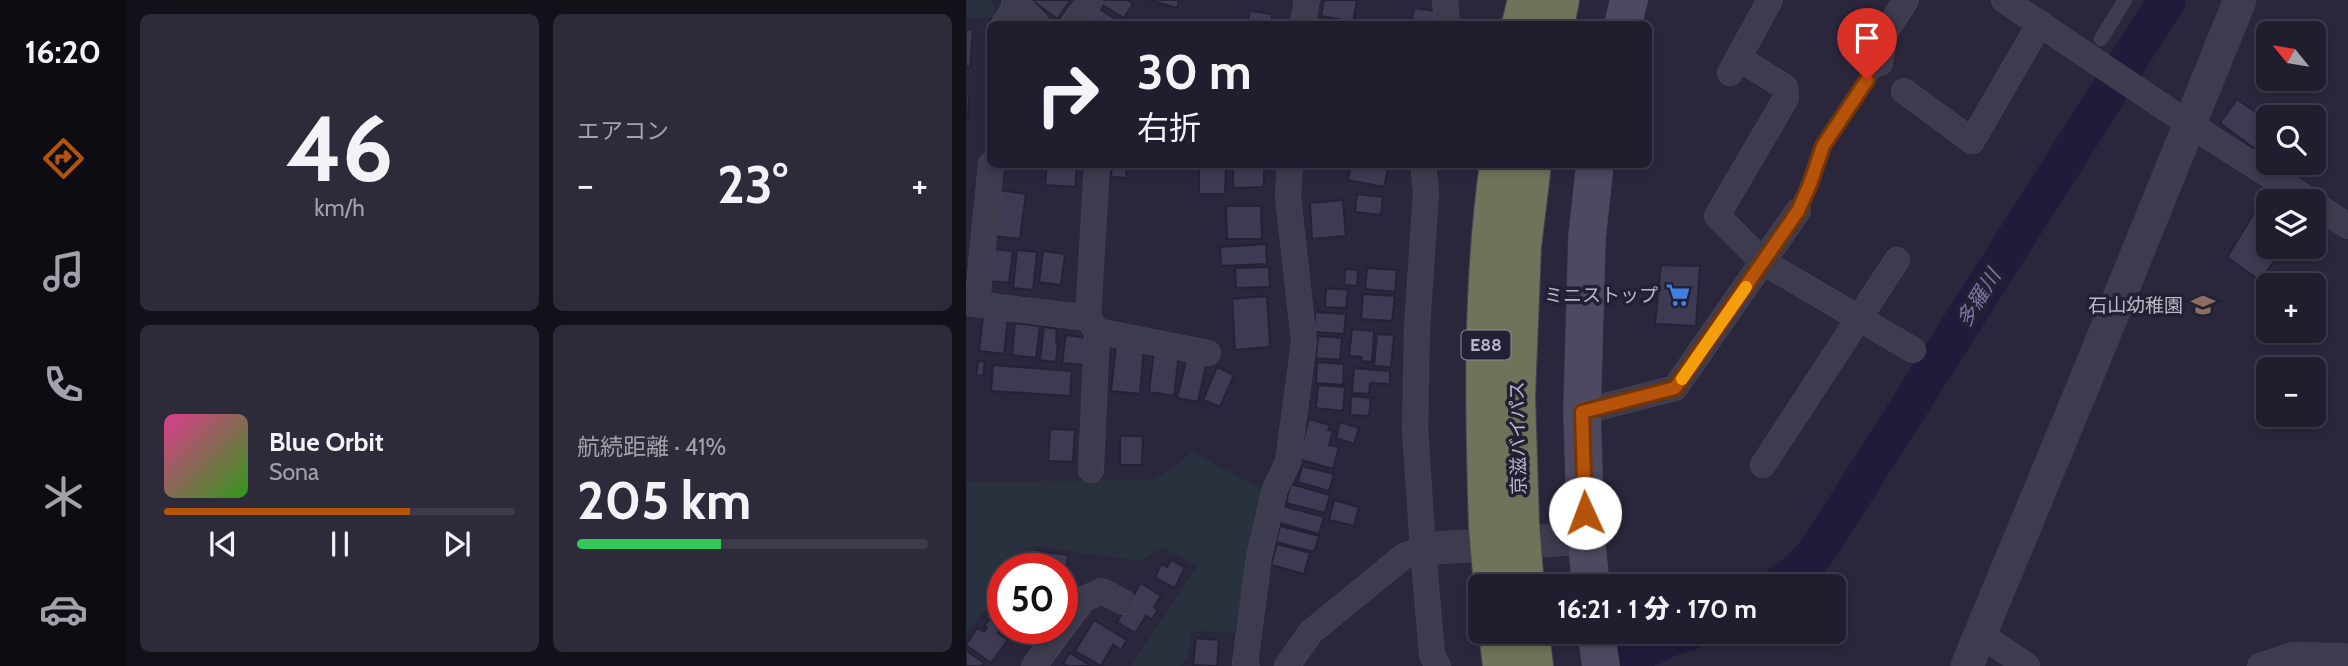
<!DOCTYPE html>
<html lang="ja">
<meta charset="utf-8">
<style>
:root{--surface:#201d2e;--page:#2d2a3a;--text:#f1f3f6;--muted:#a2a2aa;--line:#3d3b4a;--accent:#b45309}
body{margin:0;font-family:Cabin,"Noto Sans JP",sans-serif;background:var(--page);color:var(--text);height:100vh;display:flex;flex-direction:column;font-size:26px;white-space:nowrap}
*{box-sizing:border-box;margin:0}
p{font-size:23px;color:var(--muted)}
.icon{flex:none;width:38px;height:38px;fill:none;stroke:currentColor;stroke-width:2;stroke-linecap:round;stroke-linejoin:round}
.map{position:relative;flex:1;overflow:hidden}
.panel{display:flex;flex-direction:column;gap:14px;padding:14px;background:#121019;width:840px}
.panel>*{flex:none}
.top-card{position:absolute;left:21px;top:21px;width:665px;height:147px;border-radius:10px;box-shadow:0 4px 10px #0003,0 0 0 2px var(--line);background:#201d2e;color:var(--text);overflow:hidden}
.needle{width:46px;rotate:300deg}
.buttons{position:absolute;left:1290px;top:21px;display:grid;gap:14px}
.buttons a{display:grid;place-items:center;width:70px;height:70px;border-radius:10px;background:var(--surface);box-shadow:0 4px 10px #0003,0 0 0 2px var(--line);font-size:35px}
.speed{position:absolute;left:21px;top:553px;display:flex;gap:14px;font-size:35px;font-weight:700;text-align:center}
.speed>*{display:grid;place-content:center;width:91px;height:91px;border-radius:50%;background:var(--surface);box-shadow:0 4px 10px #0003,0 0 0 2px var(--line);line-height:1}
.speed .limit{border:10px solid #d22;background:#fff;color:#111}
.pin{position:absolute;display:grid;place-items:center;width:60px;height:60px;color:#fff;margin:-72px -30px;border-radius:50% 50% 50% 0;rotate:-45deg;box-shadow:0 0 7px #0007}
.pin .icon{rotate:45deg}
.me{position:absolute;width:77px;margin:-38px;rotate:358deg;stroke-linejoin:round;filter:drop-shadow(0 0 5px #0008)}
.turn{display:flex;align-items:center;gap:24px;height:147px;padding:0 35px;font-size:32px}
.turn .icon{width:91px;height:91px;stroke-width:2.5}
.turn b{display:block;font-size:49px;line-height:60px}
.big{font-size:52px;font-weight:800;line-height:1.1}
.panel .card{flex:1;display:flex;flex-direction:column;justify-content:center;gap:10px;min-width:0;padding:0 24px;border-radius:10px;background:var(--page)}
.panel .dial{align-items:center;gap:0}
.dial b{font-size:91px;line-height:1}
.song{display:flex;align-items:center;gap:21px}
.cover{width:84px;height:84px;border-radius:10px;background:linear-gradient(135deg,hsl(330 70% 55%),hsl(110 70% 35%))}
.played{height:7px;border-radius:4px;background:linear-gradient(90deg,var(--accent) 70%,var(--line) 70%)}
.keys{display:flex;justify-content:space-around;direction:ltr}
.heat{display:flex;justify-content:space-between;align-items:center;font-size:38px;direction:ltr}
.charge{height:10px;border-radius:5px;background:linear-gradient(90deg,#34c759 41%,var(--line) 0)}
.panel .tiles{flex:1;display:grid;gap:14px;grid-template-columns:repeat(2,1fr)}
.trip{position:absolute;left:502px;top:574px;width:378px;height:70px;border-radius:10px;background:var(--surface);box-shadow:0 4px 10px #0003,0 0 0 2px var(--line);font-weight:800;line-height:70px;text-align:center}
main{display:flex;flex:1;min-height:0}
.tabs{display:flex;flex-direction:column;width:126px;justify-content:space-around;align-items:center;background:#0d0c12;color:var(--muted)}
.tabs .icon{width:49px;height:49px}
.tabs .current{color:var(--accent)}
.tabs b{font-size:32px;color:var(--text)}
.map>svg:first-child{display:block}
.green{fill:#29313f}
.lines{fill:none;stroke-linecap:round;stroke-linejoin:round}
.river{stroke:#1f1b3b;stroke-width:38}
.building{fill:#3d3a53;stroke:#242235;stroke-width:2}
.service-casing{stroke:#444154;stroke-width:14}
.minor-casing{stroke:#444154;stroke-width:26}
.tertiary-casing{stroke:#444154;stroke-width:33}
.secondary-casing{stroke:#444154;stroke-width:38}
.motorway-casing{stroke:#454355;stroke-width:40}
.service{stroke:#3d3b4e;stroke-width:12}
.minor{stroke:#3d3b4e;stroke-width:24}
.tertiary{stroke:#3d3b4e;stroke-width:32}
.secondary{stroke:#4d4960;stroke-width:37}
.motorway{stroke:#6f7359;stroke-width:38}
.motorway-bridge-casing{stroke:#454355;stroke-width:40;stroke-linecap:butt}
.motorway-bridge{stroke:#6f7359;stroke-width:38}
.route-casing{stroke:#753606;stroke-width:18}
.route{stroke:#b45309;stroke-width:12}
.slow{stroke:#f59e0b;stroke-width:12}
.labels{text-anchor:middle;dominant-baseline:central;stroke-width:7;stroke-linejoin:round;paint-order:stroke}
.shield{fill:#222033;stroke:#8c8a9b;stroke-width:2}
.shield-label{font-size:18px;font-weight:bold;fill:#bab7c8}
.poi-label{font-size:19px;fill:#bab7c8;stroke:#222033;text-anchor:end}
.street-label{font-size:19px;fill:#bab7c8;stroke:#222033}
.water-label{font-size:21px;font-style:italic;fill:#7974a4;stroke:#222033}
</style>
<main>
<nav class="tabs">
<b>16:20</b>
<svg class="icon current" aria-label="directions" viewBox="0 0 24 24"><path d="M12 3l9 9-9 9-9-9zM9 14v-3h6M13 9l2 2-2 2"/></svg>
<svg class="icon" aria-label="music" viewBox="0 0 24 24"><path d="M9 18V5l10-2v13"/><circle cx="6" cy="18" r="3"/><circle cx="16" cy="16" r="3"/></svg>
<svg class="icon" aria-label="phone" viewBox="0 0 24 24"><path d="M5 4h4l2 5-3 2q2 4 5 5l2-3 5 2v4C11 20 4 13 5 4z"/></svg>
<svg class="icon" aria-label="climate" viewBox="0 0 24 24"><path d="M12 3v18M4 7l16 10M4 17L20 7"/></svg>
<svg class="icon" aria-label="car" viewBox="0 0 24 24"><path d="M5 17H2v-5l4-1 3-4h7l3 4 3 1v5h-3M9 17h6M6 11h13"/><circle cx="7" cy="17" r="2"/><circle cx="17" cy="17" r="2"/></svg>
</nav>
<section class="panel">
<div class="tiles">
<div class="card dial"><b>46</b><p>km/h</p></div>
<div class="card"><p>エアコン</p>
<div class="heat"><a>−</a><b class="big">23°</b><a>+</a></div>
</div>
<div class="card">
<div class="song"><i class="cover"></i><div><b>Blue Orbit</b><p>Sona</p></div></div>
<div class="played"></div>
<div class="keys"><svg class="icon" aria-label="previous" viewBox="0 0 24 24"><path d="M18 5L8 12l10 7zM5 5v14"/></svg><svg class="icon" aria-label="pause" viewBox="0 0 24 24"><path d="M8 5v14M16 5v14"/></svg><svg class="icon" aria-label="next" viewBox="0 0 24 24"><path d="M6 5l10 7-10 7zM19 5v14"/></svg></div>
</div>
<div class="card"><p>航続距離 · 41%</p><b class="big">205 km</b><div class="charge"></div></div>
</div>
</section>
<div class="map">
<svg width="1382" height="666" viewBox="0 0 1382 666">
<rect width="100%" height="100%" fill="#2a273d"/>
<g class="green">
<polygon points="0,0 23,0 29,7 28,17 0,17"/>
<polygon points="226,452 298,490 268,633 226,631 222,657 214,666 165,666 232,565 196,548 173,561 68,546 51,569 37,569 37,587 0,633 0,482 188,479 208,468"/>
</g>
<g class="lines">
<g class="river">
<polyline points="813,586 835,569 852,550 1201,0"/>
<polyline points="643,666 705,637 723,632"/>
</g>
</g>
<g class="building">
<polygon points="66,0 103,0 104,1 91,19"/>
<polygon points="135,0 161,0 167,4 158,18 133,3"/>
<polygon points="182,0 213,0 211,8"/>
<polygon points="358,0 391,0 387,22 355,16"/>
<polygon points="132,8 157,24 122,24"/>
<polygon points="448,8 470,11 468,24 446,24"/>
<polygon points="284,11 306,14 305,24 281,24"/>
<polygon points="0,29 7,30 4,67 0,67"/>
<polygon points="0,96 3,96 2,118 0,118"/>
<polygon points="1271,99 1302,121 1302,130 1289,149 1254,123"/>
<polygon points="81,164 111,164 109,187 79,185"/>
<polygon points="146,164 161,164 160,178 145,177"/>
<rect x="182" y="164" width="23" height="4"/>
<polygon points="233,164 260,164 259,194 233,194"/>
<polygon points="267,164 298,164 298,187 267,188"/>
<polygon points="385,164 423,164 418,187 382,180"/>
<polygon points="33,190 60,194 54,239 27,236"/>
<polygon points="391,194 417,197 415,215 389,212"/>
<polygon points="377,200 380,236 346,239 344,203"/>
<polygon points="260,206 295,206 296,239 261,239"/>
<polygon points="1292,207 1302,215 1302,247 1318,247 1294,281 1261,257"/>
<polygon points="300,244 301,264 255,266 254,247"/>
<polygon points="27,249 47,251 43,283 23,281"/>
<polygon points="51,250 71,252 67,290 47,288"/>
<polygon points="77,251 99,254 95,285 73,282"/>
<polygon points="695,265 734,266 730,326 689,324"/>
<polygon points="303,267 304,287 270,288 269,268"/>
<polygon points="401,268 431,270 429,292 399,289"/>
<polygon points="379,269 392,270 391,286 378,285"/>
<polygon points="360,288 382,290 380,308 359,307"/>
<polygon points="397,294 429,296 426,321 395,319"/>
<polygon points="301,296 304,347 269,350 266,299"/>
<polygon points="349,312 380,314 378,334 348,332"/>
<polygon points="17,316 42,319 38,354 13,351"/>
<polygon points="49,323 74,326 70,358 46,355"/>
<polygon points="78,327 91,329 90,342 92,342 90,362 74,360"/>
<polygon points="386,329 408,331 406,362 395,361 396,357 383,356"/>
<polygon points="411,334 428,335 425,367 408,366"/>
<polygon points="100,335 121,338 118,365 96,363"/>
<polygon points="352,336 376,338 374,360 350,358"/>
<polygon points="150,346 178,349 174,394 145,391"/>
<polygon points="188,351 213,354 208,396 183,392"/>
<polygon points="221,357 241,361 232,402 211,398"/>
<polygon points="12,361 19,362 17,376 10,375"/>
<polygon points="351,362 378,364 377,385 350,383"/>
<polygon points="27,365 106,371 104,396 25,391"/>
<polygon points="251,367 268,375 254,407 237,400"/>
<polygon points="388,368 424,371 424,384 404,383 403,394 386,393"/>
<polygon points="352,385 379,387 377,411 350,408"/>
<polygon points="385,396 405,398 403,416 384,415"/>
<polygon points="343,419 364,425 362,430 367,431 363,445 373,447 367,469 332,459"/>
<polygon points="374,422 393,428 388,444 370,438"/>
<polygon points="84,429 109,430 107,462 82,461"/>
<polygon points="154,436 177,436 176,465 154,465"/>
<polygon points="336,466 368,474 363,491 332,482"/>
<polygon points="325,484 364,495 359,513 320,503"/>
<polygon points="368,500 393,507 388,526 363,520"/>
<polygon points="317,506 358,517 353,534 313,523"/>
<polygon points="314,526 353,536 348,552 310,542"/>
<polygon points="311,544 344,553 338,574 305,565"/>
<polygon points="71,551 102,555 99,577 96,576 96,569 78,569 78,564 69,563"/>
<polygon points="205,560 219,567 209,588 189,578 195,564 201,567"/>
<polygon points="175,583 195,596 188,607 192,610 186,619 180,616 169,633 151,622"/>
<polygon points="33,598 37,600 35,615 25,608"/>
<polygon points="24,612 37,621 37,626 32,633 42,640 25,663 0,645 11,628 18,632 21,627 18,626 23,620 20,618"/>
<polygon points="128,620 161,640 155,650 147,645 135,666 109,651"/>
<polygon points="230,638 253,640 251,666 227,665"/>
<polygon points="0,650 18,663 15,666 0,666"/>
<polygon points="104,653 125,666 102,666 97,663"/>
</g>
<g class="lines">
<g class="service-casing">
<g id="service">
<polyline points="1135,39 1159,0"/>
<polyline points="832,211 844,184 857,146 914,63"/>
</g>
</g>
<g class="minor-casing">
<g id="minor">
<polyline points="48,0 71,24"/>
<polyline points="479,0 481,24"/>
<polyline points="1038,0 1223,124 1344,201"/>
<polyline points="38,24 53,0"/>
<polyline points="107,24 124,1"/>
<polyline points="337,24 341,0"/>
<polyline points="772,58 819,87 820,98 751,216 797,262 947,350"/>
<polyline points="914,63 919,32 940,0"/>
<polyline points="764,73 804,0"/>
<polyline points="938,91 1006,141 1074,23"/>
<polyline points="457,164 460,192 451,328 449,429 457,549 466,655 472,666"/>
<polyline points="1348,204 1382,226"/>
<polyline points="0,303 122,318 131,164"/>
<polyline points="11,304 25,164"/>
<polyline points="122,318 131,331 125,470"/>
<polyline points="131,331 242,353"/>
<polyline points="616,412 709,388 832,211"/>
<polyline points="797,465 931,260"/>
<polyline points="96,628 118,599 136,591 157,602"/>
<polyline points="1014,634 1061,666"/>
<polyline points="68,666 96,628"/>
<polyline points="281,666 279,663 293,557 309,489 322,462 338,342 322,197 324,164"/>
<polyline points="321,666 345,632 438,556 457,549"/>
<polyline points="1294,666 1327,655 1377,656"/>
</g>
</g>
<g class="tertiary-casing">
<g id="tertiary">
<polyline points="457,549 620,538"/>
<polyline points="1001,666 1123,372 1274,0"/>
</g>
</g>
<g class="secondary-casing">
<g id="secondary">
<polyline points="657,24 663,0"/>
<polyline points="625,586 620,538 616,412 621,237 629,164"/>
<polyline points="630,632 635,666"/>
</g>
</g>
<g class="motorway-casing">
<g id="motorway">
<polyline points="555,24 561,0"/>
<polyline points="589,24 594,0"/>
<polyline points="554,523 550,396 556,247 566,164"/>
<path d="M 522,527 C 518,406 516,284 533,164"/>
<polyline points="532,632 536,666"/>
<polyline points="564,632 568,666"/>
</g>
</g>
<use href="#service" class="service"/>
<use href="#minor" class="minor"/>
<use href="#tertiary" class="tertiary"/>
<use href="#secondary" class="secondary"/>
<use href="#motorway" class="motorway"/>
<g class="motorway-bridge-casing">
<g id="motorway-bridge">
<polyline points="554,523 559,586"/>
<polyline points="522,527 527,586"/>
</g>
</g>
<use href="#motorway-bridge" class="motorway-bridge"/>
</g>
<g class="lines">
<g class="route-casing">
<polyline id="route" points="619,513 616,412 709,388 832,211 844,184 857,146 901,80"/>
</g>
<use href="#route" class="route"/>
<polyline class="slow" points="716,379 780,287"/>
</g>
<defs>
<g id="supermarket-bare" transform="scale(1.89)"><path d="M-6-5.5h2.5l.6 2H6L4.5 2H-2.5L-4.4-4H-6ZM-1.5 3.2a1.3 1.3 0 1 0 .1 0ZM3 3.2a1.3 1.3 0 1 0 .1 0Z" fill="#3f7fe0" stroke="#222033" stroke-width="2.5" paint-order="stroke"/></g>
<g id="school-bare" transform="scale(1.89)"><path d="M0-5L7-2L0 1L-7-2ZM-4 1L0 2.5L4 1V4Q0 6-4 4Z" fill="#8d6e63" stroke="#222033" stroke-width="2.5" paint-order="stroke"/></g>
</defs>
<g fill-rule="evenodd">
<use href="#supermarket-bare" x="712" y="295"/>
<use href="#school-bare" x="1237" y="305"/>
</g>
<g class="labels">
<rect class="shield" x="495.5" y="330.5" width="49" height="29" rx="5"/>
<g class="shield-label">
<text x="520" y="345">E88</text>
</g>
<g class="poi-label">
<text x="692" y="295">ミニストップ</text>
<text x="1217" y="305">石山幼稚園</text>
</g>
<g class="street-label">
<text transform="translate(552 438) rotate(-91)">京滋バイパス</text>
</g>
<g class="water-label">
<text transform="translate(1012 298) rotate(-58)">多羅川</text>
</g>
</g>
</svg>
<div class="buttons">
<a><svg class="needle" viewBox="-14 -14 28 28"><path d="M0-13l5 13h-10z" fill="#e53935"/><path d="M0 13l5-13h-10z" fill="#a2a2aa"/></svg></a>
<a><svg class="icon" aria-label="search" viewBox="0 0 24 24"><circle cx="10" cy="10" r="6"/><path d="M15 15l6 6"/></svg></a>
<a><svg class="icon" aria-label="layers" viewBox="0 0 24 24"><path d="M12 4l9 5-9 5-9-5zM3 14l9 5 9-5"/></svg></a>
<a>+</a>
<a>−</a>
</div>
<div class="speed"><div class="limit">50</div></div>
<div class="pin" style="left:901px;top:80px;background:#d93025"><svg class="icon" aria-label="arrive" viewBox="0 0 24 24"><path d="M6 21V4h12l-3 4 3 4H6"/></svg></div>
<svg class="me" style="left:619px;top:513px" viewBox="-20 -20 40 40"><circle r="19" fill="#fff"/><path d="M0-13L10 11 0 6-10 11z" fill="#b45309"/></svg>
<div class="trip">16:21 · 1 分 · 170 m</div>
<div class="top-card">
<div class="turn"><svg class="icon" aria-label="right" viewBox="0 0 24 24"><path d="M7 20v-9h11M14 6l5 5-5 5"/></svg><div><b>30 m</b>右折</div></div>
</div>
</div>
</main>
